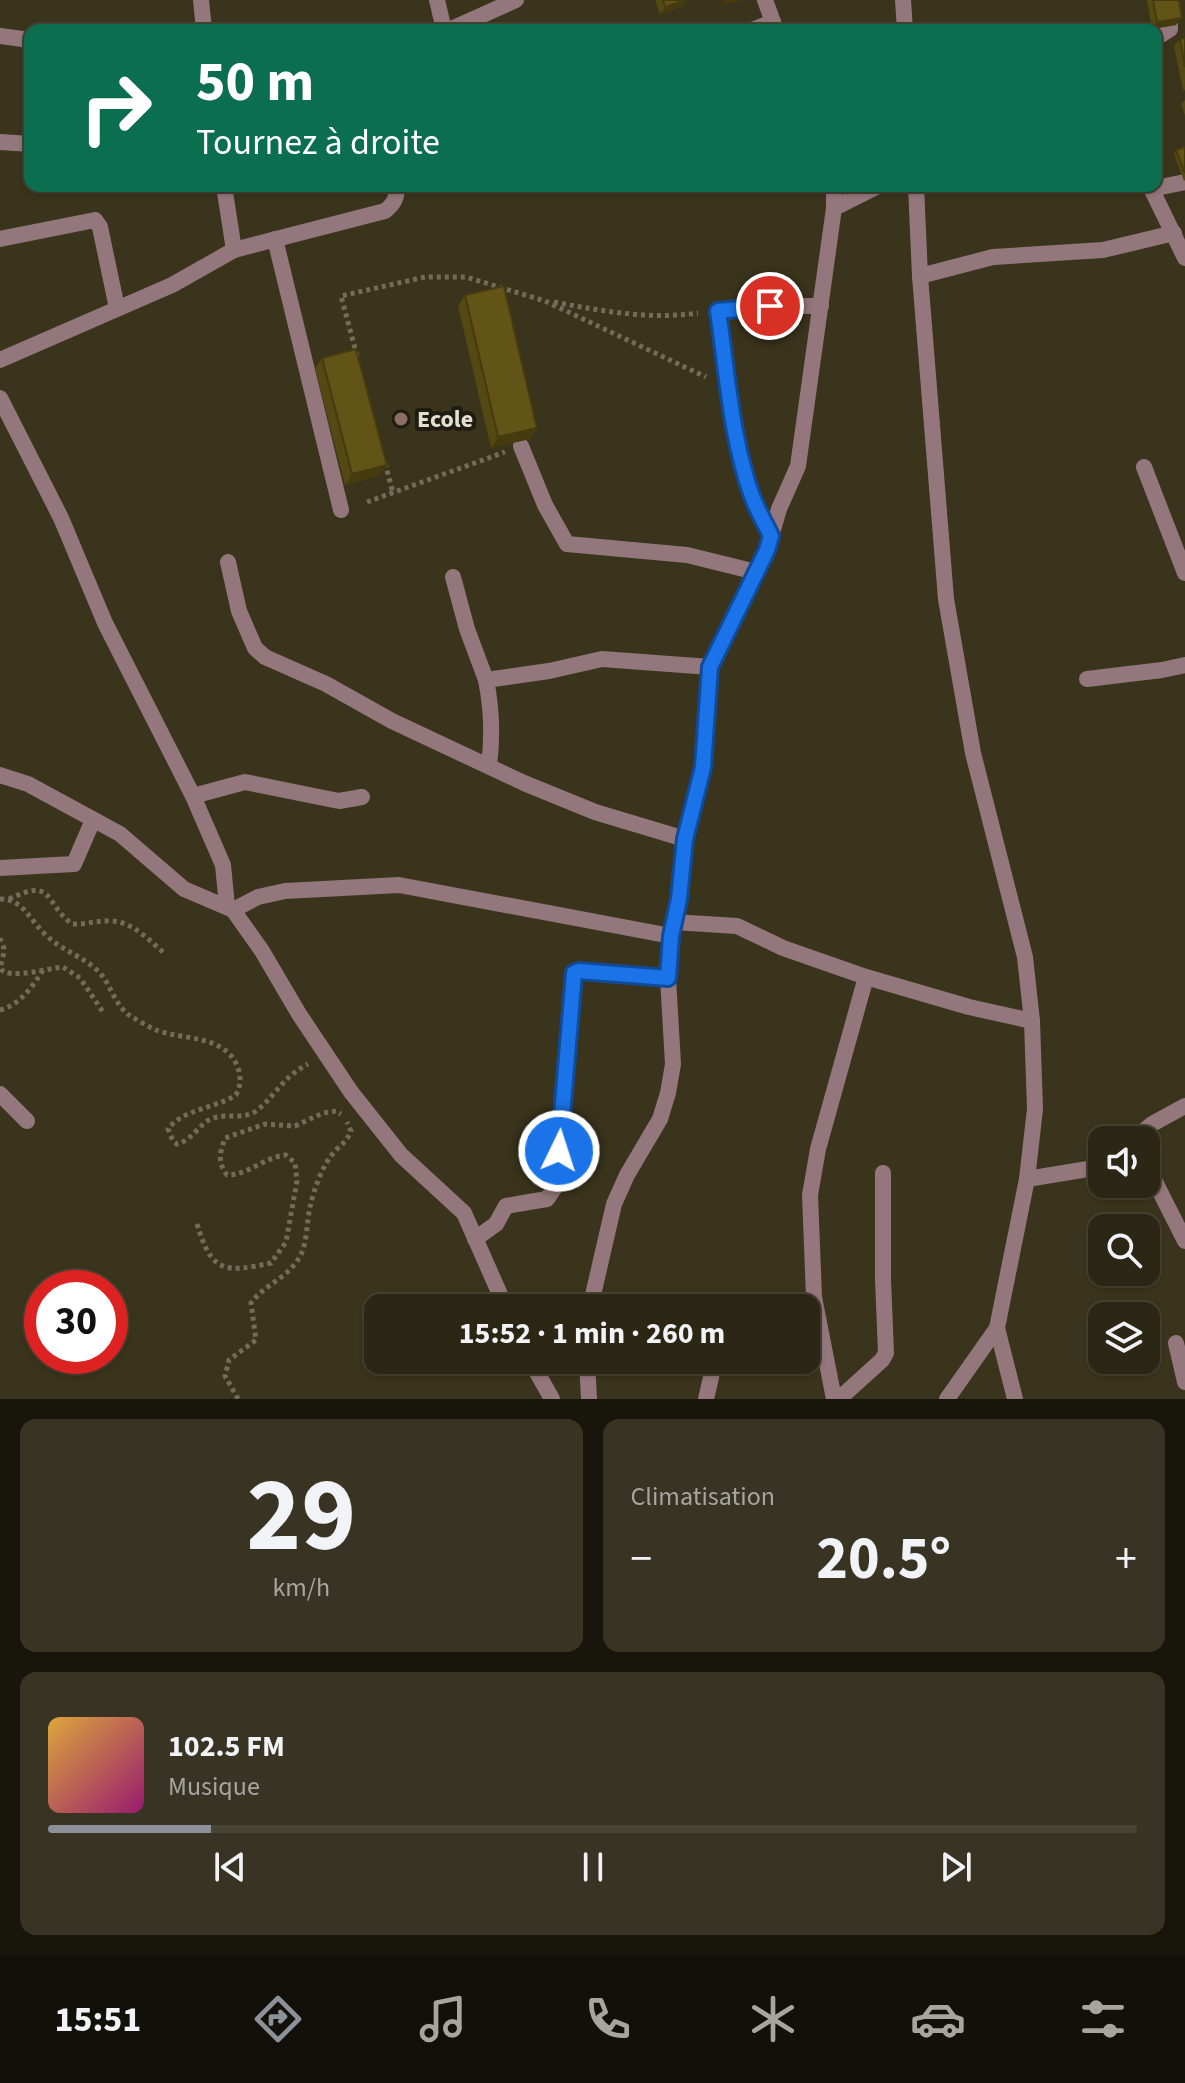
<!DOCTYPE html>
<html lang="fr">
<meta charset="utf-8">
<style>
:root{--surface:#2c2715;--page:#383322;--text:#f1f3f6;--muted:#a6a5a0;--line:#484434;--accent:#8c9099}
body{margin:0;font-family:"Source Sans 3",sans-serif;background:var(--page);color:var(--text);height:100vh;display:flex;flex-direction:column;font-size:30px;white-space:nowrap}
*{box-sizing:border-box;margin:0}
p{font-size:26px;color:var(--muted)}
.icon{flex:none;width:44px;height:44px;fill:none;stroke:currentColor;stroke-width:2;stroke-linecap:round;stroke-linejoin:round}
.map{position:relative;height:1399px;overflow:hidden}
.panel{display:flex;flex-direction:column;gap:20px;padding:20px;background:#18150c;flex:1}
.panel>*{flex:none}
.top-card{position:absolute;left:24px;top:24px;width:1138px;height:168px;border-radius:16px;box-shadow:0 2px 6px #0004,0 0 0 2px var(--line);background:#0b6e4f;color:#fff;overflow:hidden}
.buttons{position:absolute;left:1088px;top:1126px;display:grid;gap:16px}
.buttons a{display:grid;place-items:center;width:72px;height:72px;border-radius:16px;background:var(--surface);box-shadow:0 2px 6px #0004,0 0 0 2px var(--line);font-size:40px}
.speed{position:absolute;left:24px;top:1270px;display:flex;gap:16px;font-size:40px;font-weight:700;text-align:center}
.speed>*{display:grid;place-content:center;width:104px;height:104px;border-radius:50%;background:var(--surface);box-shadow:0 2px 6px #0004,0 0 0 2px var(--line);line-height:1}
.speed .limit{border:12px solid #d22;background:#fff;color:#111}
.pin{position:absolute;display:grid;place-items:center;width:68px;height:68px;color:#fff;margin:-34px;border:4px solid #fff;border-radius:50%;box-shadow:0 2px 8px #0007}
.me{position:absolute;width:88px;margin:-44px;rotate:4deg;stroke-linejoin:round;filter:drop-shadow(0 0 6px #0008)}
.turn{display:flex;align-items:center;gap:28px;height:168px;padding:0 40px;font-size:36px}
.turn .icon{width:104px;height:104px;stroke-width:2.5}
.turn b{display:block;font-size:56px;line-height:68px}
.big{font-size:60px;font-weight:700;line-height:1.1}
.panel .tile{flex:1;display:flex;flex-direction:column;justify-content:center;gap:12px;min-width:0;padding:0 28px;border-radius:16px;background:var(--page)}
.panel .dial{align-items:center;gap:0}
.dial b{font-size:104px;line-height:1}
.song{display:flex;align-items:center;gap:24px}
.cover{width:96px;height:96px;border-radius:12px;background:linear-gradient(135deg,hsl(40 70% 55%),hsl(320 70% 35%))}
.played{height:8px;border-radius:4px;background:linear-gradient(90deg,var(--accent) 15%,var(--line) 15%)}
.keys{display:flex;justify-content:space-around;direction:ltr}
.heat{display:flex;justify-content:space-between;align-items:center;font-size:44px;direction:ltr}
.panel .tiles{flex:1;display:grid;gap:20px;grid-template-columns:1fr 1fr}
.tile:last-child{grid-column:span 2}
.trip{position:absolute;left:364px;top:1294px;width:456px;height:80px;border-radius:16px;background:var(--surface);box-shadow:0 2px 6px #0004,0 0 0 2px var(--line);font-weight:700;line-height:80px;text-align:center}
.tab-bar{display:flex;height:128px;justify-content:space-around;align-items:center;background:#121008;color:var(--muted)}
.tab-bar .icon{width:56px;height:56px}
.tab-bar .selected{color:var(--accent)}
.tab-bar b{font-size:36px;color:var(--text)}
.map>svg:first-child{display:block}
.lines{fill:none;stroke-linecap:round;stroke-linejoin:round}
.path{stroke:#726d58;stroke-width:5;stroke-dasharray:4 4;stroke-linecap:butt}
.street{stroke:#94777d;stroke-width:16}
.wall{fill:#544813}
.shaded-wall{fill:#453b0f}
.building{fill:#625416;stroke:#453b0f;stroke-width:2}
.route-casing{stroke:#114b97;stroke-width:20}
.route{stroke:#1a73e8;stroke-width:14}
.education-dot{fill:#8d6e63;stroke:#1f1c11;stroke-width:3}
.labels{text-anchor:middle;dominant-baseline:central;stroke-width:8;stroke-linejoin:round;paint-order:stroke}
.poi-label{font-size:24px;font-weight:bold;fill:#e3e0d1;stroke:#1f1c11;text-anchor:start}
</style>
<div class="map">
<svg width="1185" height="1399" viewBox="0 0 1185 1399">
<rect width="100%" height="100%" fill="#3a341c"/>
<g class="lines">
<g class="path">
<path d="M 554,302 C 602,311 649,320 698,313"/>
<polyline points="357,356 341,296 425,277 466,277 545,301 706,377"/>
<polyline points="385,463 393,493"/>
<polyline points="367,502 505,452"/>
<path d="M 0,899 C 24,899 30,921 46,935 C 61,950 82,956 97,970 C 111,983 113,1003 129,1015 C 137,1020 147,1026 156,1030 C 186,1041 228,1034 239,1071 C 241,1080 240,1087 236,1095 C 216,1108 183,1109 168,1129 L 173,1141 L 177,1144 C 190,1141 197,1128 207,1121 C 223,1111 242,1121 256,1111 C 277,1095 281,1078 308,1064"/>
<path d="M 9,899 C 55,877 43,902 72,924 C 86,925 97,920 110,921 C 132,921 149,940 164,953"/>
<path d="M 0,938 C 1,942 4,946 4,950 C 4,956 0,963 1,969 C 7,980 51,968 63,967 L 80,978 L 103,1012"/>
<path d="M 0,1010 C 20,1005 33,986 43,970"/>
<path d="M 197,1224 C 212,1273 224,1273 271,1263 L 286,1242 L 297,1181 L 295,1163 L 286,1155 C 264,1157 249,1175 227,1175 C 217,1162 220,1152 225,1138 L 265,1124 L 295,1126 L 323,1113 L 336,1111 L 341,1114"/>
<path d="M 238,1399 L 225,1376 L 229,1360 L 256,1340 L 251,1303 C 263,1286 285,1279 297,1261 C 308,1247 306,1224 310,1207 C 314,1189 323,1163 336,1150 C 343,1143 347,1141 351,1131 L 347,1122"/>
</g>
<g class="street">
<polyline points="201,0 204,30"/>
<polyline points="437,0 444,30"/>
<polyline points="765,0 773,22"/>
<polyline points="903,0 905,30"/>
<polyline points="449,30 516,0"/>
<polyline points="752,30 773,22 776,30"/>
<polyline points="0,36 30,40"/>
<polyline points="1156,38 1170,29 1170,0"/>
<polyline points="0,142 30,144"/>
<polyline points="916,186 920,276 946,599 973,753 1025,957 1032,1021 1035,1109 1027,1179 997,1328 1015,1399"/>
<polyline points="1150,186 1185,258"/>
<polyline points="1151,189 1185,182"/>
<polyline points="834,208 834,186"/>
<polyline points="0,239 95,220 100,227 117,308"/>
<polyline points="275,239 341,510"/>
<path d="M 234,250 L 385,211 C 394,204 397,198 397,186"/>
<polyline points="920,276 993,257 1103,250 1174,233"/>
<polyline points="0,360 172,285 234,250 224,186"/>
<polyline points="0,398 61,518 105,623 193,796 223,865 227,906"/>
<polyline points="521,446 545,505 567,544 687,555 756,572"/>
<polyline points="1144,467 1185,573"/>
<path d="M 771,536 C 764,521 755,506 750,490 C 732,433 726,370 718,311 L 770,306 L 821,306"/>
<polyline points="228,562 239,611 255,648 265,657 326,684 392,721 524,783 595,812 685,839"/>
<polyline points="453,577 467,629 486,680"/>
<polyline points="1087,679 1162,670 1185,665"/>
<path d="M 489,765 C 493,735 492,710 486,680 L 549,671 L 602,659 L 710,667"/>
<polyline points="0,775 28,784 120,834 184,889 233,910 262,951 299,1014 351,1092 401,1155 464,1213 506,1308"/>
<polyline points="193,796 245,782 339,801 362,797"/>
<polyline points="0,868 74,864 93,820"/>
<polyline points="233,910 258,897 285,891 399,885 671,936"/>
<polyline points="673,922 737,926 783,948 866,977 969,1007 1032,1021"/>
<polyline points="0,1094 27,1121"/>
<polyline points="1133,1140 1152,1124 1185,1106"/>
<polyline points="1146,1164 1185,1241"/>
<polyline points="1027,1179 1088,1169 1102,1163"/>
<polyline points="475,1239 496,1224 506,1206 547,1199 555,1187 574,973 579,971 668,978"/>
<polyline points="590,1308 614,1204 627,1175 660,1119 668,1093 673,1064 668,978 671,936 679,899 685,839 703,767 710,667 767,550 779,509 798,466 834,208 878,186"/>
<polyline points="1176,1343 1185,1382"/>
<polyline points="530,1360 552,1399"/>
<polyline points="587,1360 589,1399"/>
<polyline points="706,1399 715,1360"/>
<polyline points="834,1399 814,1297 810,1195 818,1149 866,977"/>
<polyline points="839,1399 882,1360 886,1353 883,1279 883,1173"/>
<polyline points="947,1399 997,1328"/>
</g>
</g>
<g class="wall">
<polygon points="655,0 686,0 681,7 660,14"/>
<polygon points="1147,0 1179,0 1176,25 1152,29"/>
<polygon points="1185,38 1185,90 1183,90 1174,46 1180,39"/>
<polygon points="1185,100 1185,116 1181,104"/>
<polygon points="1185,147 1185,180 1184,181 1174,154 1176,150"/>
<polygon points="465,295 537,428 530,439 491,448 458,306"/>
<polygon points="322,358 387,465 379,476 345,485 315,369"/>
</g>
<g class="shaded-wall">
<polygon points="686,0 681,7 660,14 665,7"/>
<polygon points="725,0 744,0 720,6"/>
<polygon points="1182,18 1176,25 1152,29 1157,22"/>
<polygon points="537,428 530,439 491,448 498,437"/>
<polygon points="387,465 379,476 345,485 352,474"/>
</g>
<g class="building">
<polygon points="663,0 686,0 665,7"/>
<polygon points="1153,0 1179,0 1182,18 1157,22"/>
<polygon points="1185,38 1185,67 1180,39"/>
<polygon points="1185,147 1185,173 1176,150"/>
<polygon points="504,286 537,428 498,437 465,295"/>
<polygon points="356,349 387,465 352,474 322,358"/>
</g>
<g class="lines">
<g class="route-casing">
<path id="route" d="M 559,1151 L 574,973 L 579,971 L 668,978 L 671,936 L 679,899 L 685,839 L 703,767 L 710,667 L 767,550 L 771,536 C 765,523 757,510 752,496 C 731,438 727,372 718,311 L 770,306"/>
</g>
<use href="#route" class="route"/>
</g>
<circle class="education-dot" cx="401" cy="419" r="8"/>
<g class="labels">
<g class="poi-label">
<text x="417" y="419">Ecole</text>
</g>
</g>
</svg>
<div class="buttons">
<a><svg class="icon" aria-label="sound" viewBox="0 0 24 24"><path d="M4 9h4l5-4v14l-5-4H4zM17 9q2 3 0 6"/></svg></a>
<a><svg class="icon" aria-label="search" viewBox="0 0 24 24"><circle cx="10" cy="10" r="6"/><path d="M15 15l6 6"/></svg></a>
<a><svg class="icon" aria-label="layers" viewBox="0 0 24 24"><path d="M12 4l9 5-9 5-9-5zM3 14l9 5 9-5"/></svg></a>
</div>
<div class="speed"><div class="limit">30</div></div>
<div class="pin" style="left:770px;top:306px;background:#d93025"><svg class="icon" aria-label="arrive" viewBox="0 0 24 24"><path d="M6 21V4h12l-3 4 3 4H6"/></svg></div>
<svg class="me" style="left:559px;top:1151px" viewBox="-20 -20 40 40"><circle r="17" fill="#1a73e8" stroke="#fff" stroke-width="3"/><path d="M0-11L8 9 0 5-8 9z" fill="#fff"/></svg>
<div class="trip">15:52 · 1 min · 260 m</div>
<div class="top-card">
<div class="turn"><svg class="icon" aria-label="right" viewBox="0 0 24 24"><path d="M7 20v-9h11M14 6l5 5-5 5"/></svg><div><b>50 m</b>Tournez à droite</div></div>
</div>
</div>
<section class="panel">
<div class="tiles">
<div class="tile dial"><b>29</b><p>km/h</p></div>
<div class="tile"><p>Climatisation</p>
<div class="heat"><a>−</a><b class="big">20.5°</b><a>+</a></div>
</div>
<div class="tile">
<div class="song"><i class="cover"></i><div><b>102.5 FM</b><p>Musique</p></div></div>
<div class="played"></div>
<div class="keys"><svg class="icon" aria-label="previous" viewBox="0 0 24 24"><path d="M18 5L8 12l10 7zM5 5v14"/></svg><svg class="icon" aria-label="pause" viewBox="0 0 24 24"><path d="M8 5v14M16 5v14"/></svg><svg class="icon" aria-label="next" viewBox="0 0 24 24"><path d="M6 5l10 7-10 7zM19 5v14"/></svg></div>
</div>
</div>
</section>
<nav class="tab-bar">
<b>15:51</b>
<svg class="icon selected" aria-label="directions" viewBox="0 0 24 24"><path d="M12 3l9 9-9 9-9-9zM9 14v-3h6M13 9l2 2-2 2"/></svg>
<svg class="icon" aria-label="music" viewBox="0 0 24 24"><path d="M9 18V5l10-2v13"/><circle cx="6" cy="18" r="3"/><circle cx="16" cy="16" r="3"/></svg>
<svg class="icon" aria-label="phone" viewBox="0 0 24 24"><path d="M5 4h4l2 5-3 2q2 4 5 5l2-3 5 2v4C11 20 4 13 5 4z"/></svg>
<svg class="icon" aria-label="climate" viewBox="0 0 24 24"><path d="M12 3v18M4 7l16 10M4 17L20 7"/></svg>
<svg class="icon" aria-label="car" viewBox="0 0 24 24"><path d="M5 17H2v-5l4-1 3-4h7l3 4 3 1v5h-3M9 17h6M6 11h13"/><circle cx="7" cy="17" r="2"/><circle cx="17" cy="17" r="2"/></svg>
<svg class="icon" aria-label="filters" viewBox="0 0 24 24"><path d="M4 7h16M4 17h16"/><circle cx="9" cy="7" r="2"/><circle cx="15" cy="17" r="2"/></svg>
</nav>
